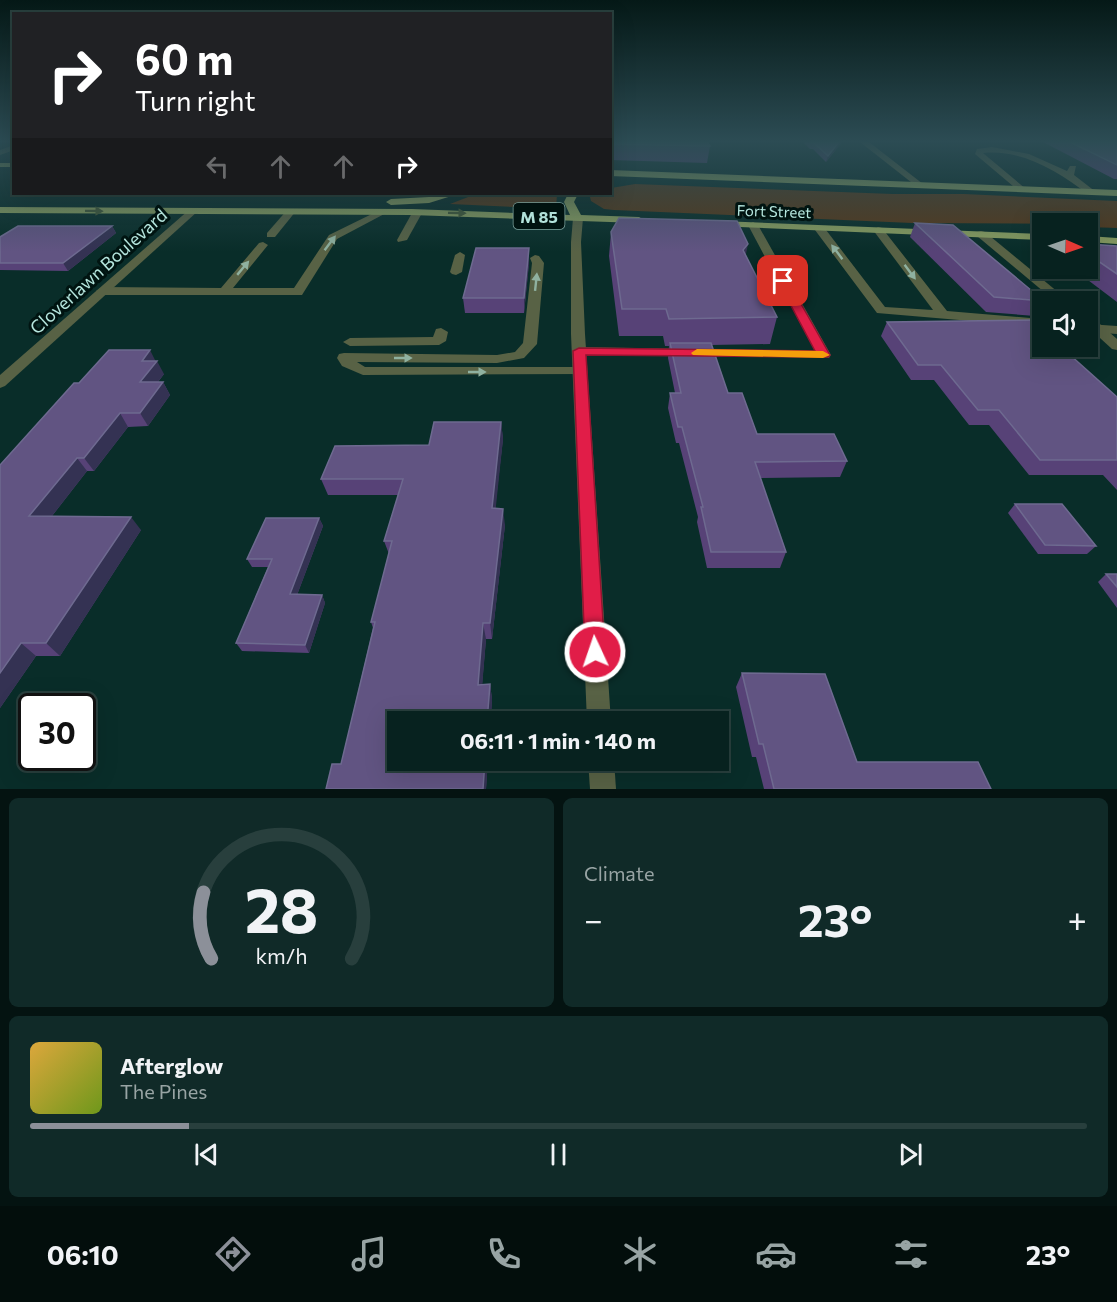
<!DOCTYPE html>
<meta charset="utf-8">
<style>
:root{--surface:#07221f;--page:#102a28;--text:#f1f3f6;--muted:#98a4a4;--line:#283f3d;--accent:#8c9099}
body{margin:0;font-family:Commissioner,sans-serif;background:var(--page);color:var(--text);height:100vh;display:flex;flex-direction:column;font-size:22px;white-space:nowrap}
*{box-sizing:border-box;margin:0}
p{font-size:20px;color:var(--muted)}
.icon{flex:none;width:33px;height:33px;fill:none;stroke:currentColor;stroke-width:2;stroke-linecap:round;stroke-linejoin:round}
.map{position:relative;height:789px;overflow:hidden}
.drawer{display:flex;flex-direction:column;gap:9px;padding:9px;background:#041311;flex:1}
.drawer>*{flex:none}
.guide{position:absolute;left:12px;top:12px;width:600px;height:183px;border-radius:0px;box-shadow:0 6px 24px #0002,0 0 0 2px var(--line);background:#202124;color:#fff;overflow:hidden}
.needle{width:39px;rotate:92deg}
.buttons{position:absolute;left:1032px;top:213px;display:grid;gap:12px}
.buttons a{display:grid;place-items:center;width:66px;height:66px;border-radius:0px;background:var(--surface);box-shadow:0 6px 24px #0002,0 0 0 2px var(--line);font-size:30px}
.speed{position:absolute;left:18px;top:693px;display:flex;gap:12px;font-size:30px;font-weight:700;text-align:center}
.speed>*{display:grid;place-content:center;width:78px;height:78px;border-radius:50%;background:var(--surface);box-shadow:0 6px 24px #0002,0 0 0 2px var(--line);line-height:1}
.speed .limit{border:3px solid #111;border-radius:9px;background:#fff;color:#111}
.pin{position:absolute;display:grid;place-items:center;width:51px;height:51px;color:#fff;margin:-26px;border-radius:12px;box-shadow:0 3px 9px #0006}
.me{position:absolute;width:66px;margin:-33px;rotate:357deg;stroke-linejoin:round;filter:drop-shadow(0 0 4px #0008)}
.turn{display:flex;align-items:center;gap:21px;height:126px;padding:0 24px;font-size:27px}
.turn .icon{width:78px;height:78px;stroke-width:2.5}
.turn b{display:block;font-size:42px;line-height:51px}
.lanes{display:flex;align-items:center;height:57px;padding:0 24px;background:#0003;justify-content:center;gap:30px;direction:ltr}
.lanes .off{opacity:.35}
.big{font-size:45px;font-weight:700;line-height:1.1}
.drawer .widget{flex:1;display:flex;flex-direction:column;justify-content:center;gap:9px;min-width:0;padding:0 21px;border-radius:9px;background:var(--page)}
.drawer .dial{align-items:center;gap:0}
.dial svg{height:156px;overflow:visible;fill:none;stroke:var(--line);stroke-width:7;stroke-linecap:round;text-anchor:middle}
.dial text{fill:var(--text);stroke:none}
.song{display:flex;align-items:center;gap:18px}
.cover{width:72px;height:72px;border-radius:9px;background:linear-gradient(135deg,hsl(40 70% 55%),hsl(80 70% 35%))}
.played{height:6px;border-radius:3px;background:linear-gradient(90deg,var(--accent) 15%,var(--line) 15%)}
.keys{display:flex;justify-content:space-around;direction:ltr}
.heat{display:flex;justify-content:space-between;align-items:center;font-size:33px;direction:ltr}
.drawer .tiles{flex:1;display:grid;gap:9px;grid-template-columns:1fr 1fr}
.widget:last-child{grid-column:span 2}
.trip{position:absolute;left:387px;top:711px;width:342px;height:60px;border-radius:0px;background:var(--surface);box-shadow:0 6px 24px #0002,0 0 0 2px var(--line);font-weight:700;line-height:60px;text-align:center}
.tabs{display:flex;height:96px;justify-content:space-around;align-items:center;background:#030e0c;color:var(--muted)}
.tabs .icon{width:42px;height:42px}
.tabs .on{color:var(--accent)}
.tabs b{font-size:27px;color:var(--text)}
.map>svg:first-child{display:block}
.green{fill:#56381a}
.pier{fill:#092d29}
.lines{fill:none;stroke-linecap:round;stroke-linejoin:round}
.lane{fill:#586245;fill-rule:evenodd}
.street{fill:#586245;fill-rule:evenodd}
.primary{fill:#899d60;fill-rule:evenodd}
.wall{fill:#574277}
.shaded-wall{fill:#343253}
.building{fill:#615482;stroke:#6e6a90;stroke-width:1.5}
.oneway{fill:#445838}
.oneway2{fill:#8fb1a0}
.route{fill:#e11d48;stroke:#92132f;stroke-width:1.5}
.slow{fill:#f59e0b}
.labels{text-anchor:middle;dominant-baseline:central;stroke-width:6;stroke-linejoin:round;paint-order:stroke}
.far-street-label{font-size:15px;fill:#b4e5dd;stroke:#001411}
.shield{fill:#001411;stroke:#7ea6a0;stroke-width:1.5}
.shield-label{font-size:16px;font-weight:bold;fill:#b4e5dd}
.street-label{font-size:18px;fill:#b4e5dd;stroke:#001411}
</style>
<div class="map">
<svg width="1117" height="789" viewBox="0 0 1117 789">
<rect width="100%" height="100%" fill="#092d29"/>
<g class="green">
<polygon points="635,184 893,194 964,194 1117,201 1117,228 1088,227 1088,224 912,223 614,210 604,209 591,201 590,197 594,194 610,194 611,188"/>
<polygon points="476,194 557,194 556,209 450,204"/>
</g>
<polygon class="pier" points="0,198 60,198 5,225 0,225"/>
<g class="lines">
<g class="lane">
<polygon points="14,145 14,150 0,155 0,150"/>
<path d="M 992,147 L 1029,154 L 1067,171 L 1070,166 L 1076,166 L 1074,175 L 1096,192 L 1088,194 C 1057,171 1023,149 983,153 L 1026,189 L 1019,191 L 975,154 L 977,149 Z"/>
<polygon points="288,209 296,211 275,237 267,237 267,233"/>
<polygon points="380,210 388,212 337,239 302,295 102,295 96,291 102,287 221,288 259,243 263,242 268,245 233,288 294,288 329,235"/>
<polygon points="417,210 422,213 407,240 398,242 397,240 412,213"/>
<polygon points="753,222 758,225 831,355 829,358 574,354 572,351 579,347 815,351 748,225"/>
<polygon points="815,226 823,226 885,307 933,310 873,230 878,227 882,228 947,311 1042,319 1042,327 877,313 815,230"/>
<polygon points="460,252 465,255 462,272 456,275 452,274 450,272 455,255"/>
<polygon points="535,255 539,256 544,263 537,344 524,358 497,363 357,362 365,367 580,367 585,368 587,371 585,374 363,375 342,366 337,358 339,354 344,353 497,355 515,352 523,343 532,263 530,258"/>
<polygon points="1088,324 1117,326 1117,334 1088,332"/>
<polygon points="441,328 448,332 446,341 439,345 350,346 343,342 350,338 433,337 436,329"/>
</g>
<g class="street">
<polygon points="860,142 869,142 923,184 916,186"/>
<polygon points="190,209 198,211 5,386 0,388 0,375"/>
<polygon points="578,215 583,218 581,242 585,334 611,722 587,722 571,334 571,242 573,218"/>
<polygon points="981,231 985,232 1070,302 1056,302 977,236 977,232"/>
<polygon points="1088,317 1093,318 1117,339 1117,350 1112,349 1088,327"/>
<polygon points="588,760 614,760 616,789 590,789"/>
</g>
<g class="primary">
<rect x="0" y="163" width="14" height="4"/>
<polygon points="610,170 1117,190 1117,196 610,176"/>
<polygon points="444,194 458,194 429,203 391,205 386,202 391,199 429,197"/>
<polygon points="568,194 578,194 574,202 581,215 639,217 644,220 639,223 412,215 0,213 0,207 412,209 570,215 564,202"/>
<polygon points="720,221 1042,234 1042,240 716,226 716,222"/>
<polygon points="1088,236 1117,238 1117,244 1088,242"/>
</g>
</g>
<g class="wall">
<polygon points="610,142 710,146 707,163 610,160"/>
<polygon points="803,142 842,142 826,162 813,149 810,149"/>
<polygon points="1043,142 1117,142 1117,179 1114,179"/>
<polygon points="915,223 1044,301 1035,316 986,312 910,237"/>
<polygon points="112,226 116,233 68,271 0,270 0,237"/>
<polygon points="611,232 746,256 777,317 770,344 711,345 728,393 757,434 847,461 840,477 760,478 786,552 780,568 707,568 697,522 698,517 679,443 676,443 668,408 670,393 675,393 668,358 669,346 665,346 663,336 619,336 609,256"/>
<polygon points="1088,244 1117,246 1117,302 1072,268 1088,268"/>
<polygon points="529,248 529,263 524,313 465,313 463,298"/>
<polygon points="887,322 1117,397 1117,490 1103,475 1029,475 989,425 969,425 934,380 911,380 881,336"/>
<polygon points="164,374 158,382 163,382 170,395 148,426 128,427 94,471 87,471 52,516 141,530 60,656 36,656 0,708 0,465 79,383"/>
<polygon points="501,422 503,439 495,508 505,525 492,639 486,639 482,685 490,684 492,699 486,789 326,789 341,764 373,628 371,622 389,554 384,541 398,495 328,495 321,479"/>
<polygon points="1015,504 1096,546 1087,554 1038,554 1008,513"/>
<polygon points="319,518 323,526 297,595 322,595 325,603 309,653 242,651 236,643 268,567 252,567 247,559"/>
<polygon points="1106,574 1117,574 1117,608 1098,582"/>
<polygon points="742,673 857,762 991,789 764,789 756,757 752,757 736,687"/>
</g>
<g class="shaded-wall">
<polygon points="839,142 842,142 826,162 828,156"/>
<polygon points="112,226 116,233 68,271 63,263"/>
<polygon points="748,244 743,269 743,250"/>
<polygon points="529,248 529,263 524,313 524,298"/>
<polygon points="150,350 156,362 157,361 164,374 147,396 140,382 142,361"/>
<polygon points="163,382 170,395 148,426 140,413"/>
<polygon points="120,413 128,427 94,471 84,458"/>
<polygon points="501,422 503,439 494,525 492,508"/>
<polygon points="77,458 87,471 41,530 29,516"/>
<polygon points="503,509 505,525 492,639 490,623"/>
<polygon points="131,517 141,530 60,656 46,643"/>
<polygon points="319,518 323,526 294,603 290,594"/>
<polygon points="322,595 325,603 309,653 305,645"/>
<polygon points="483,623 486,639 481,700 478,685"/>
<polygon points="21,643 36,656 0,708 0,673"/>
<polygon points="490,684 492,699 491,722 487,722"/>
<polygon points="485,760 488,760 486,789 483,789"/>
</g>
<g class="building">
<polygon points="610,142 707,142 710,146 610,144"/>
<polygon points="810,142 839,142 828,156 814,143"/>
<polygon points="1070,142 1117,142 1117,165"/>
<polygon points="619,218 737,221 748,244 743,250 777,317 669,319 666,309 622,309 611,232"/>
<polygon points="915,223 953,225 1044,301 994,297"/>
<polygon points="18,226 112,226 63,263 0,263 0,237"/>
<polygon points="1088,244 1117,246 1117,274 1088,254"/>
<polygon points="476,248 529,248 524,298 463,298"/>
<polygon points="1030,320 1042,331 1042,346 1060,346 1117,397 1117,460 1040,460 999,410 978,410 941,365 918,365 887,322"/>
<polygon points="670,343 711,343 728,393 742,393 757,434 834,434 847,461 755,462 786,552 711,552 701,507 703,507 682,427 678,427 670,393 681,393"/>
<polygon points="109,350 150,350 142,361 157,361 140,382 163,382 140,413 120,413 84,458 77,458 29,516 131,517 46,643 21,643 0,673 0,465 74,383 79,383"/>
<polygon points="434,422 501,422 492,508 503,509 490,623 483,623 478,685 490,684 487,722 398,722 398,760 485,760 483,789 326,789 332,764 341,764 375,622 371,622 392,541 384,541 403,479 321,479 335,446 429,445"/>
<polygon points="1015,504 1062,504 1096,546 1045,545"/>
<polygon points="266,518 319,518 290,594 322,595 305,645 236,643 272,559 247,559"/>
<polygon points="1106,574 1117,574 1117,587"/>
<polygon points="742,673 825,674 857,762 978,762 991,789 774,789 763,744 759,744"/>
</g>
<defs><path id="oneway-solid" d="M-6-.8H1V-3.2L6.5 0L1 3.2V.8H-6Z" transform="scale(1.5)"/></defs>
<g class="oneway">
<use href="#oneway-solid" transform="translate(94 211) rotate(1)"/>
<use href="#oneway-solid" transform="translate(457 213) rotate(1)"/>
</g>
<g class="oneway2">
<use href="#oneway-solid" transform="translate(330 243) rotate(-53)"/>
<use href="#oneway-solid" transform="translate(837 252) rotate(-127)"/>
<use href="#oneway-solid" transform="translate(243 268) rotate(-50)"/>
<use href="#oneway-solid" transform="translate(910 272) rotate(53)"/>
<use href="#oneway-solid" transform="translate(536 282) rotate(-84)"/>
<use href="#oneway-solid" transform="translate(403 358)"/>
<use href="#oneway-solid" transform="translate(477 372)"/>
</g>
<linearGradient id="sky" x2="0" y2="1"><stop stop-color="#051917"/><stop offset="0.56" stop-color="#2c4c54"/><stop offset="1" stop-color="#2c4c54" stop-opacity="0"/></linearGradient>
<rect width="1117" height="252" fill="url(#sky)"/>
<polygon class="route" points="783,278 788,281 830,355 828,357 586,355 605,652 602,659 595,662 588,659 585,652 573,351 579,348 815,351 778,281"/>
<polygon class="slow" points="697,349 823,351 830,355 823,358 693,355 691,353"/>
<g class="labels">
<g class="far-street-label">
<text transform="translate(774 211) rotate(2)">Fort Street</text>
</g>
<rect class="shield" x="513.5" y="203" width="51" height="26" rx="4.5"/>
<g class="shield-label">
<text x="539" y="216">M 85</text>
</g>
<g class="street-label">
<text transform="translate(98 271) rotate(-42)">Cloverlawn Boulevard</text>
</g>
</g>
</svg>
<div class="buttons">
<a><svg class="needle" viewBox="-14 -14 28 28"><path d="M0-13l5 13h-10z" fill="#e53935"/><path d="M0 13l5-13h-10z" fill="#98a4a4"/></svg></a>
<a><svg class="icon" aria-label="sound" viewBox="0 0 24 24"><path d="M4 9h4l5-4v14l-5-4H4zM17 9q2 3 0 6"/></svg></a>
</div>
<div class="speed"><div class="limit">30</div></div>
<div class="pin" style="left:783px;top:281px;background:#d93025"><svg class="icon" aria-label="arrive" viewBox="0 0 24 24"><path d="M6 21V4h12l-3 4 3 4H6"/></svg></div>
<svg class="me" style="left:595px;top:652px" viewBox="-20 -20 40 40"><circle r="17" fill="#e11d48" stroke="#fff" stroke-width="3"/><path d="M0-11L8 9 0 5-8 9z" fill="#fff"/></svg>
<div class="trip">06:11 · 1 min · 140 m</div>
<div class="guide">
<div class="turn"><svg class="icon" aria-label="right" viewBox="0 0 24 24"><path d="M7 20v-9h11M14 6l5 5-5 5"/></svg><div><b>60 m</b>Turn right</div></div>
<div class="lanes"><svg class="icon off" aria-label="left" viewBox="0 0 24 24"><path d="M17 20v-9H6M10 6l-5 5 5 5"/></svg><svg class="icon off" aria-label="ahead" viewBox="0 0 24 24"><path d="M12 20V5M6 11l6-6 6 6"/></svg><svg class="icon off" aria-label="ahead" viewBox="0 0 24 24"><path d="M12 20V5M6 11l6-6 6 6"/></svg><svg class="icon" aria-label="right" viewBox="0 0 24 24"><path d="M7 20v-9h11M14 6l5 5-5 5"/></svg></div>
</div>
</div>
<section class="drawer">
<div class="tiles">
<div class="widget dial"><svg viewBox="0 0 100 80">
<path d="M14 69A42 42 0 1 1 86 69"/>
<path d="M14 69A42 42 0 0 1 10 35" stroke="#8c9099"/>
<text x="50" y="56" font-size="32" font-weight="700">28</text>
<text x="50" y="72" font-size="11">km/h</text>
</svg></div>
<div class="widget"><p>Climate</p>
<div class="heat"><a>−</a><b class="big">23°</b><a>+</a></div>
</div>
<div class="widget">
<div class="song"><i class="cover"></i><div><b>Afterglow</b><p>The Pines</p></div></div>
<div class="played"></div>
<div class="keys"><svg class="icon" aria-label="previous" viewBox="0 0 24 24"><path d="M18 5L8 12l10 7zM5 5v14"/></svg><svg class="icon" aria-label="pause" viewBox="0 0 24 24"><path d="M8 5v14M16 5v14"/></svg><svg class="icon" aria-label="next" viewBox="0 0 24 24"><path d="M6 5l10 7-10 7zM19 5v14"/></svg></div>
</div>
</div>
</section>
<nav class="tabs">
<b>06:10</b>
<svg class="icon on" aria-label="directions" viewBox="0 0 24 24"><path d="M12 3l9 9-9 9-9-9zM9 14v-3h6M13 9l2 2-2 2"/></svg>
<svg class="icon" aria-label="music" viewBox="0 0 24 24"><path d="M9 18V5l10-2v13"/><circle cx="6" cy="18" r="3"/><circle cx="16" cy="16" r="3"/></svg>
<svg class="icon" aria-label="phone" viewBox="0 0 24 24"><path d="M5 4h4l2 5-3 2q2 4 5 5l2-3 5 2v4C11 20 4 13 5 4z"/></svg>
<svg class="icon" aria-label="climate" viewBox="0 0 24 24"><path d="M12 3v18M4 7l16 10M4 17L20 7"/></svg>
<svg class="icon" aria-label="car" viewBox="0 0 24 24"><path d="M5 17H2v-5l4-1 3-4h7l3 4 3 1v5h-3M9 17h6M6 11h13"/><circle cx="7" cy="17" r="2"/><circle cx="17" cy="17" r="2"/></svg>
<svg class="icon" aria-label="filters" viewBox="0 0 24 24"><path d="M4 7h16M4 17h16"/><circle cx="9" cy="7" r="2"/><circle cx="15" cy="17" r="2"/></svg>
<b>23°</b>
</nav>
